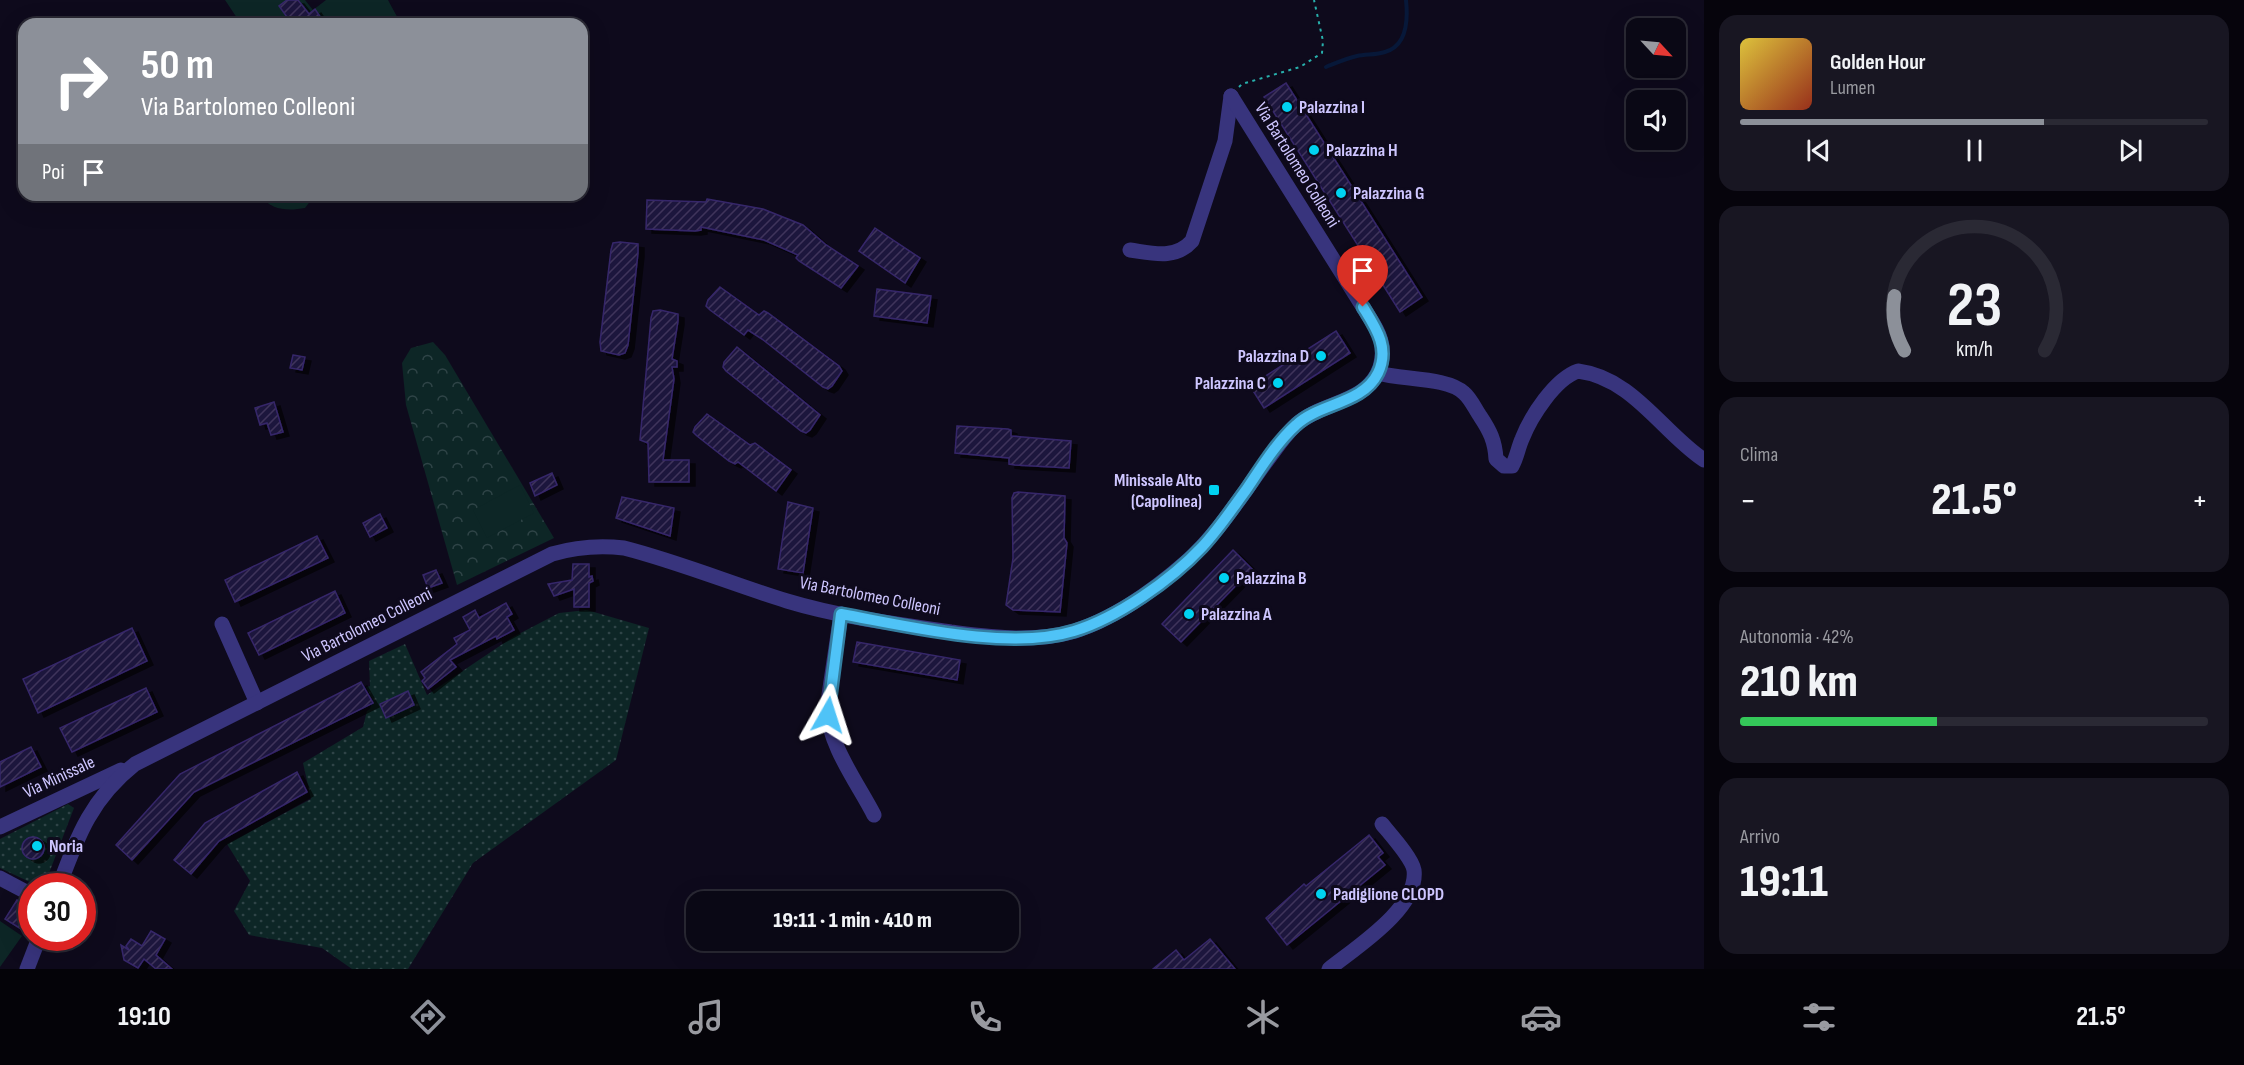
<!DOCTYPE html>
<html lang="it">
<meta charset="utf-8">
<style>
:root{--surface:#0a0815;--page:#181622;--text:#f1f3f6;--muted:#999aa0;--line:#2a2934;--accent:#8c9099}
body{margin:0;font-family:"Sofia Sans Condensed",sans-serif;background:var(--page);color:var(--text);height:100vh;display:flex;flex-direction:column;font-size:22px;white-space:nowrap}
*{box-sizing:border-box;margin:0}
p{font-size:20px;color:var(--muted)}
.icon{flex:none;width:33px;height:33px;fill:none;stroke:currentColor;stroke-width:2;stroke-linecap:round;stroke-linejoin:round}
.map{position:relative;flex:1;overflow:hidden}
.drawer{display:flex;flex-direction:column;gap:15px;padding:15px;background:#06040c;width:540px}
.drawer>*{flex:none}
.hud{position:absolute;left:18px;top:18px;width:570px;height:183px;border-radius:18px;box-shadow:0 6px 24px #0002,0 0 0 2px var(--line);background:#8c9099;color:#fff;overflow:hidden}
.needle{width:39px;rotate:116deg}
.tools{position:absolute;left:1626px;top:18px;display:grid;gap:12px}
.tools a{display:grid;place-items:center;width:60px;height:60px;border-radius:12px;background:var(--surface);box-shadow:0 6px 24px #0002,0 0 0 2px var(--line);font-size:30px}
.speed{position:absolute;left:18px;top:873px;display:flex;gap:12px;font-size:30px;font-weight:700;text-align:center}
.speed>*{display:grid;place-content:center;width:78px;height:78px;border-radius:50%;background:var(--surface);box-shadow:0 6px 24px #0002,0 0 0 2px var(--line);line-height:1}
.speed .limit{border:9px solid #d22;background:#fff;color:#111}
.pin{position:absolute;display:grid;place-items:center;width:51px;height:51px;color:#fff;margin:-62px -26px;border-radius:50% 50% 50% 0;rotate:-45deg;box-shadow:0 0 6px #0007}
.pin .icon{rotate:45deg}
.me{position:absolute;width:66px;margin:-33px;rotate:6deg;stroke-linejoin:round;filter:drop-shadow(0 0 4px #0008)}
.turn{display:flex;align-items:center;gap:21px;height:126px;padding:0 24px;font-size:27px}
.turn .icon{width:78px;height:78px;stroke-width:2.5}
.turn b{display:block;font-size:42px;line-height:51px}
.then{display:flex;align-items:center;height:57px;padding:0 24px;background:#0003;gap:12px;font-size:22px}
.big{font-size:45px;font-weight:800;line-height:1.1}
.drawer .widget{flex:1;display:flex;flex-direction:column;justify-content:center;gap:9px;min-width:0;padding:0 21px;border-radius:18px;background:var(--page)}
.drawer .dial{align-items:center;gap:0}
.dial svg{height:156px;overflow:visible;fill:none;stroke:var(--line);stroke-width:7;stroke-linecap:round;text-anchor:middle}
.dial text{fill:var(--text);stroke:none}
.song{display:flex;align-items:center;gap:18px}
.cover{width:72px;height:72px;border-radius:9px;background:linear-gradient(135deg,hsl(50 70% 55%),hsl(10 70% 35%))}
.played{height:6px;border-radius:3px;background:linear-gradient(90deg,var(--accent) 65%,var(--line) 65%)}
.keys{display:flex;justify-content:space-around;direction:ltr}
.heat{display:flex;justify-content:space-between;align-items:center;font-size:33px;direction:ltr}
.charge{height:9px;border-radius:4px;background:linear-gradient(90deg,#34c759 42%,var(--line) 0)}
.trip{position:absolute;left:686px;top:891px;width:333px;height:60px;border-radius:18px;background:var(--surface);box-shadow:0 6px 24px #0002,0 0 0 2px var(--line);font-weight:800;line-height:60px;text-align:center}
.dock{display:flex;height:96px;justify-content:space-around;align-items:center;background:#040308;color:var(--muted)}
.dock .icon{width:42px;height:42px}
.dock .on{color:var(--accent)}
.dock b{font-size:27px;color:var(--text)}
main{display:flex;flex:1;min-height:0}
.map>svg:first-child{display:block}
.grass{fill:url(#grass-dots)}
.park{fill:url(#park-crowns)}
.pitch{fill:#0d2626}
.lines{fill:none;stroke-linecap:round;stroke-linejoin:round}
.stream{stroke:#071839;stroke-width:4}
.building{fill:url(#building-hatch);stroke:#36276a;stroke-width:1.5;filter:url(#shadow)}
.path{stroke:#28b0ac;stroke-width:2;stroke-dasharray:3 4.5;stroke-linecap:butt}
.minor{stroke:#38347d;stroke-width:15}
.route-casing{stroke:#337fa1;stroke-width:15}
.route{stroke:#4fc3f7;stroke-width:10}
.poi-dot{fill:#00d2f1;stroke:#0e0a1c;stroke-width:2}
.labels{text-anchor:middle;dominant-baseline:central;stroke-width:6;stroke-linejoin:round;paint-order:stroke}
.poi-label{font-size:18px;font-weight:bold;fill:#cec6ff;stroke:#0e0a1c;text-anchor:start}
.street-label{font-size:18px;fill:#cec6ff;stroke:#0e0a1c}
</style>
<main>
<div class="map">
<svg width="1704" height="969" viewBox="0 0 1704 969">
<defs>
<pattern id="grass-dots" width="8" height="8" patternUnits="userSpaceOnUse" patternTransform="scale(1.5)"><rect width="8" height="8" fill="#0d2626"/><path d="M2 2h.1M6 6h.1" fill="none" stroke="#2f4447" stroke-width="1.8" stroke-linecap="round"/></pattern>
<pattern id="park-crowns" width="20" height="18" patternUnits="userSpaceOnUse" patternTransform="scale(1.5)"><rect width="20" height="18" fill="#0d2626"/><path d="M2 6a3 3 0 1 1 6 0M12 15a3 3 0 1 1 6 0" fill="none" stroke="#2f4447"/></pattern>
<pattern id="building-hatch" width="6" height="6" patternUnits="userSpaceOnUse" patternTransform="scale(1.5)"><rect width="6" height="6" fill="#1f163e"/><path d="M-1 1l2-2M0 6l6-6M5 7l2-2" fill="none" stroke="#3e365b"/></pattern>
<filter id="shadow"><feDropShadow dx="6" dy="4" stdDeviation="0" flood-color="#0009"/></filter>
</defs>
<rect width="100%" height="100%" fill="#0e0a1c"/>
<g class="grass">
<polygon points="587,610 649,628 616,760 473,863 408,969 352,969 322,948 249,935 234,911 250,881 227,844 311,799 303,763 363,727 367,711 370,709 373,700 366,687 370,686 369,661 405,644 427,695 513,637 559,613"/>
<polygon points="68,804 74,808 46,881 34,884 0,868 0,839"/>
</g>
<polygon class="park" points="433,342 445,355 554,538 457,585 406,405 402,363 411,348"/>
<g class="pitch">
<polygon points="225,0 305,0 313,10 326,0 388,0 401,24 241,24"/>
<path d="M 260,195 L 315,195 L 305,208 C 289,211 271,211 260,195 Z"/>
<polygon points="520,485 534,513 487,538 473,510"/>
<polygon points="0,921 22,936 0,967"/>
</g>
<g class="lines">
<path class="stream" d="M 1326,67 C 1336,63 1347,58 1357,56 C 1366,54 1376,55 1385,52 C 1407,46 1408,19 1406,0"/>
</g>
<g class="building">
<polygon points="287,0 298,0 309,14 315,9 325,24 292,24 279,6"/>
<polygon points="1286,83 1422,297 1400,312 1264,97"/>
<polygon points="707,199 763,209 803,225 825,244 858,266 841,288 799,261 796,258 798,255 764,240 701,227 701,230 695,231 646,229 647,200 706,202"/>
<polygon points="875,228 920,258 905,283 859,251"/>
<polygon points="620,242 638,244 638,253 628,345 625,353 619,355 601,351 600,342 611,250 613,243"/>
<polygon points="720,287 759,315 764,311 768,313 839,366 842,371 832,386 828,389 823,387 762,339 748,330 744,335 710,310 706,306 708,300"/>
<polygon points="877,289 931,296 927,323 874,316"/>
<polygon points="660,310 678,314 678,321 672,359 677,361 677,367 672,367 674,379 663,460 689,460 689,482 649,482 648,443 640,440 651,318 653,311"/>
<polygon points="1336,331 1350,353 1264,408 1250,386"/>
<polygon points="737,347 820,415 810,430 806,433 801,431 726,371 723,367 724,362"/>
<polygon points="293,355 305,357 302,370 290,368"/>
<polygon points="274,402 283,432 271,435 267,423 260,425 255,408"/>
<polygon points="707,414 750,445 755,443 791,470 776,491 738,462 735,464 729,461 697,436 693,432 695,427"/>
<polygon points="957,426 1008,429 1011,430 1011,436 1071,441 1069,468 1015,465 1009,464 1009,458 955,453"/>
<polygon points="552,473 557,485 535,496 530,483"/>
<polygon points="1018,492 1065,496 1064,538 1067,543 1060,612 1013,610 1006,605 1013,558 1012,498 1014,493"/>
<polygon points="622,497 674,508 670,536 616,518"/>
<polygon points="788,502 813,508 803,573 778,569"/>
<polygon points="380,514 387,528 370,537 363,523"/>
<polygon points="317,536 328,558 235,602 225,580"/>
<polygon points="1233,550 1252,569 1181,642 1162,624"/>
<polygon points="573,564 589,564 589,577 592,576 593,581 589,583 589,607 574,607 574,589 554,596 548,584 572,580"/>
<polygon points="436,570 442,583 428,588 423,575"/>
<polygon points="335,591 345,613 259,655 248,633"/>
<polygon points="506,603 512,614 507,617 514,630 497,639 496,636 450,660 456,667 428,689 422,681 425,678 421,672 457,644 454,638 470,630 463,617 475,610 479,618"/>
<polygon points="132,628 147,661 38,713 23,679"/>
<polygon points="857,642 960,660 957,680 853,662"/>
<polygon points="361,682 373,703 194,792 132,860 116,845 180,774"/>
<polygon points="146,688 157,712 72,752 60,728"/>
<polygon points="408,691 414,705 386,718 380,704"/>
<polygon points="31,747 41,767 0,787 0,762"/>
<polygon points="297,772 307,792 219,841 191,874 174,860 205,823"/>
<polygon points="1369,835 1383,853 1378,857 1385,865 1287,945 1266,918 1304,884 1306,886"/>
<circle cx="33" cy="848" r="11"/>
<polygon points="17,900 26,905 30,913 28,923 26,921 21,929 5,919"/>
<polygon points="151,931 165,939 156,955 172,969 156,969 144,959 138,968 124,960 121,945 129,950 126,946 131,939 142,946"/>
<polygon points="1210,939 1235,969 1153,969 1176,950 1184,960"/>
</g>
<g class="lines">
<polyline class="path" points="1239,87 1242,84 1300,67 1322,53 1323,41 1314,0"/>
<g class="minor">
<path d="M 1130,250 C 1152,253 1175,260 1192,241 L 1225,141 L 1231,96"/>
<path d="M 1378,373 C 1401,380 1447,377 1464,393 C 1471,399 1475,409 1480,416 C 1490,431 1495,441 1496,459 L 1504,466 L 1512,466 C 1517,457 1518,448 1522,439 C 1531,416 1555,379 1578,371 C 1633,378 1662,432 1704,460"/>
<path d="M 841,614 L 827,708 C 829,746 857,782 874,815"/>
<polyline points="222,624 257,703"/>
<polyline points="0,827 121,770"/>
<polyline points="0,878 32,895"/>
<path d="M 59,886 C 78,835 91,799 135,764 L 552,554 C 576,547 598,545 624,548 C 679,562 732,584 787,601 C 840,617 896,624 951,632 C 992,637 1035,643 1075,631 C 1115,618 1154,590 1185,563 C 1217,535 1241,496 1266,462 C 1276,449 1286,433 1298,423 C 1324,401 1368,403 1380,367 C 1385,351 1382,338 1373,323 L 1231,96"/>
<polyline points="27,969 39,938"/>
<path d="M 1329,969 C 1355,948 1419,908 1414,870 C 1412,858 1390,834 1382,824"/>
</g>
</g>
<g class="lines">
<g class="route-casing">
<path id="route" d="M 828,715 L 841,614 C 908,626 1009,651 1074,631 C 1117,618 1171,580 1202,547 C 1218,530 1232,509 1246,490 C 1261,468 1276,443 1296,425 C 1319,403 1363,404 1378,373 C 1390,348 1376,328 1363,307"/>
</g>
<use href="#route" class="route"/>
</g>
<g class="poi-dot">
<circle cx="1287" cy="107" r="6"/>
<circle cx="1314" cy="150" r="6"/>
<circle cx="1341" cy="193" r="6"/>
<circle cx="1321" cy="356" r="6"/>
<circle cx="1278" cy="383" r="6"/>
<rect x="1208" y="484" width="12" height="12" rx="3"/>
<circle cx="1224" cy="578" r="6"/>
<circle cx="1189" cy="614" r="6"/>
<circle cx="37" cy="846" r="6"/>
<circle cx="1321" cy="894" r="6"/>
</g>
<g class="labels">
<g class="poi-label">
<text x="1299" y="107">Palazzina I</text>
<text x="1326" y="150">Palazzina H</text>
<text x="1353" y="193">Palazzina G</text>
<text x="1309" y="356" text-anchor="end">Palazzina D</text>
<text x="1266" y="383" text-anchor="end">Palazzina C</text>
<text x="1202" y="480" text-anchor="end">Minissale Alto<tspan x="1202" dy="21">(Capolinea)</tspan></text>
<text x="1236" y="578">Palazzina B</text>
<text x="1201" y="614">Palazzina A</text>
<text x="49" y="846">Noria</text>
<text x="1333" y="894">Padiglione CLOPD</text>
</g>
<g class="street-label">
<text transform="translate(1297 165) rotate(58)">Via Bartolomeo Colleoni</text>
<text transform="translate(870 596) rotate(11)">Via Bartolomeo Colleoni</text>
<text transform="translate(367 625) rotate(-27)">Via Bartolomeo Colleoni</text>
<text transform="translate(59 777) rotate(-25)">Via Minissale</text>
</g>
</g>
</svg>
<div class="tools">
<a><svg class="needle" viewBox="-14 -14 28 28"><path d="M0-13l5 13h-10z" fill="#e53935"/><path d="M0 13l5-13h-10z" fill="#999aa0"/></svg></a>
<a><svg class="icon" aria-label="sound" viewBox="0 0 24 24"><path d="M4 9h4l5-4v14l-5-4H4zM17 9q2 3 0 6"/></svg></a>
</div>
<div class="speed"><div class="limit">30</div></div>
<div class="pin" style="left:1363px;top:307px;background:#d93025"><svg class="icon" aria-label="arrive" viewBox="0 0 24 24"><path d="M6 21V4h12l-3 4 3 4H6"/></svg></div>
<svg class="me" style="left:828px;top:715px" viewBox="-20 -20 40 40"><path d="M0-17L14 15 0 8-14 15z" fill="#4fc3f7" stroke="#fff" stroke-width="4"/></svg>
<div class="trip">19:11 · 1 min · 410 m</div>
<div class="hud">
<div class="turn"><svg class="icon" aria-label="right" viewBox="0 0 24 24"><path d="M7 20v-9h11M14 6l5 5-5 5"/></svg><div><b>50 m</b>Via Bartolomeo Colleoni</div></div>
<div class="then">Poi<svg class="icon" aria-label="arrive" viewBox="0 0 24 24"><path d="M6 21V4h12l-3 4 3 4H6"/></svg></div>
</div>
</div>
<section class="drawer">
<div class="widget">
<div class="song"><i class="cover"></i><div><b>Golden Hour</b><p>Lumen</p></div></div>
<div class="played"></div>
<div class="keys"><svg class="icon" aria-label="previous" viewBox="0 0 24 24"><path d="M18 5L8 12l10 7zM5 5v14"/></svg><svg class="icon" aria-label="pause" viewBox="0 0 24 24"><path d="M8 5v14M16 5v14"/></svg><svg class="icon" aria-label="next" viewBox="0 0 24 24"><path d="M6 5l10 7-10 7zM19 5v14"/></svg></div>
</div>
<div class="widget dial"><svg viewBox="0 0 100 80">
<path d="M14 69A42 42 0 1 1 86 69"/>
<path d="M14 69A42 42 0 0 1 9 41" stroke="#8c9099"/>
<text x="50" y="56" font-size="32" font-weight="700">23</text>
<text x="50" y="72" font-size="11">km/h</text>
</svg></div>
<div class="widget"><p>Clima</p>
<div class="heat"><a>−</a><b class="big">21.5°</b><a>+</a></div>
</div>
<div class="widget"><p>Autonomia · 42%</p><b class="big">210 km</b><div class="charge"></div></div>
<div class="widget"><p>Arrivo</p><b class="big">19:11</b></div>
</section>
</main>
<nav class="dock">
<b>19:10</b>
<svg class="icon on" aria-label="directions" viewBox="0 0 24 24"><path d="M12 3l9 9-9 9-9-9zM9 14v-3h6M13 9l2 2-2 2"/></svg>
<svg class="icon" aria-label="music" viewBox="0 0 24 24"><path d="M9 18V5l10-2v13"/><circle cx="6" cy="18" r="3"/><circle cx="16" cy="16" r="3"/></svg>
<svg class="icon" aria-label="phone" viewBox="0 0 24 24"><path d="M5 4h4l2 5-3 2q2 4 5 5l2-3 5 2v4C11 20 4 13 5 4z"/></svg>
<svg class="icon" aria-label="climate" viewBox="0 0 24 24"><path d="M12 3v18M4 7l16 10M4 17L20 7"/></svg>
<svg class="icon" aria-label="car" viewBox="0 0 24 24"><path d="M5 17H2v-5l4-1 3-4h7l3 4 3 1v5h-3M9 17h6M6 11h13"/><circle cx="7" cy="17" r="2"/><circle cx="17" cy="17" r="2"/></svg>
<svg class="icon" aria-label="filters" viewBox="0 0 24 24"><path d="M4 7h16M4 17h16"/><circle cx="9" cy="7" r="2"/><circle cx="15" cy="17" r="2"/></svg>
<b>21.5°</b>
</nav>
